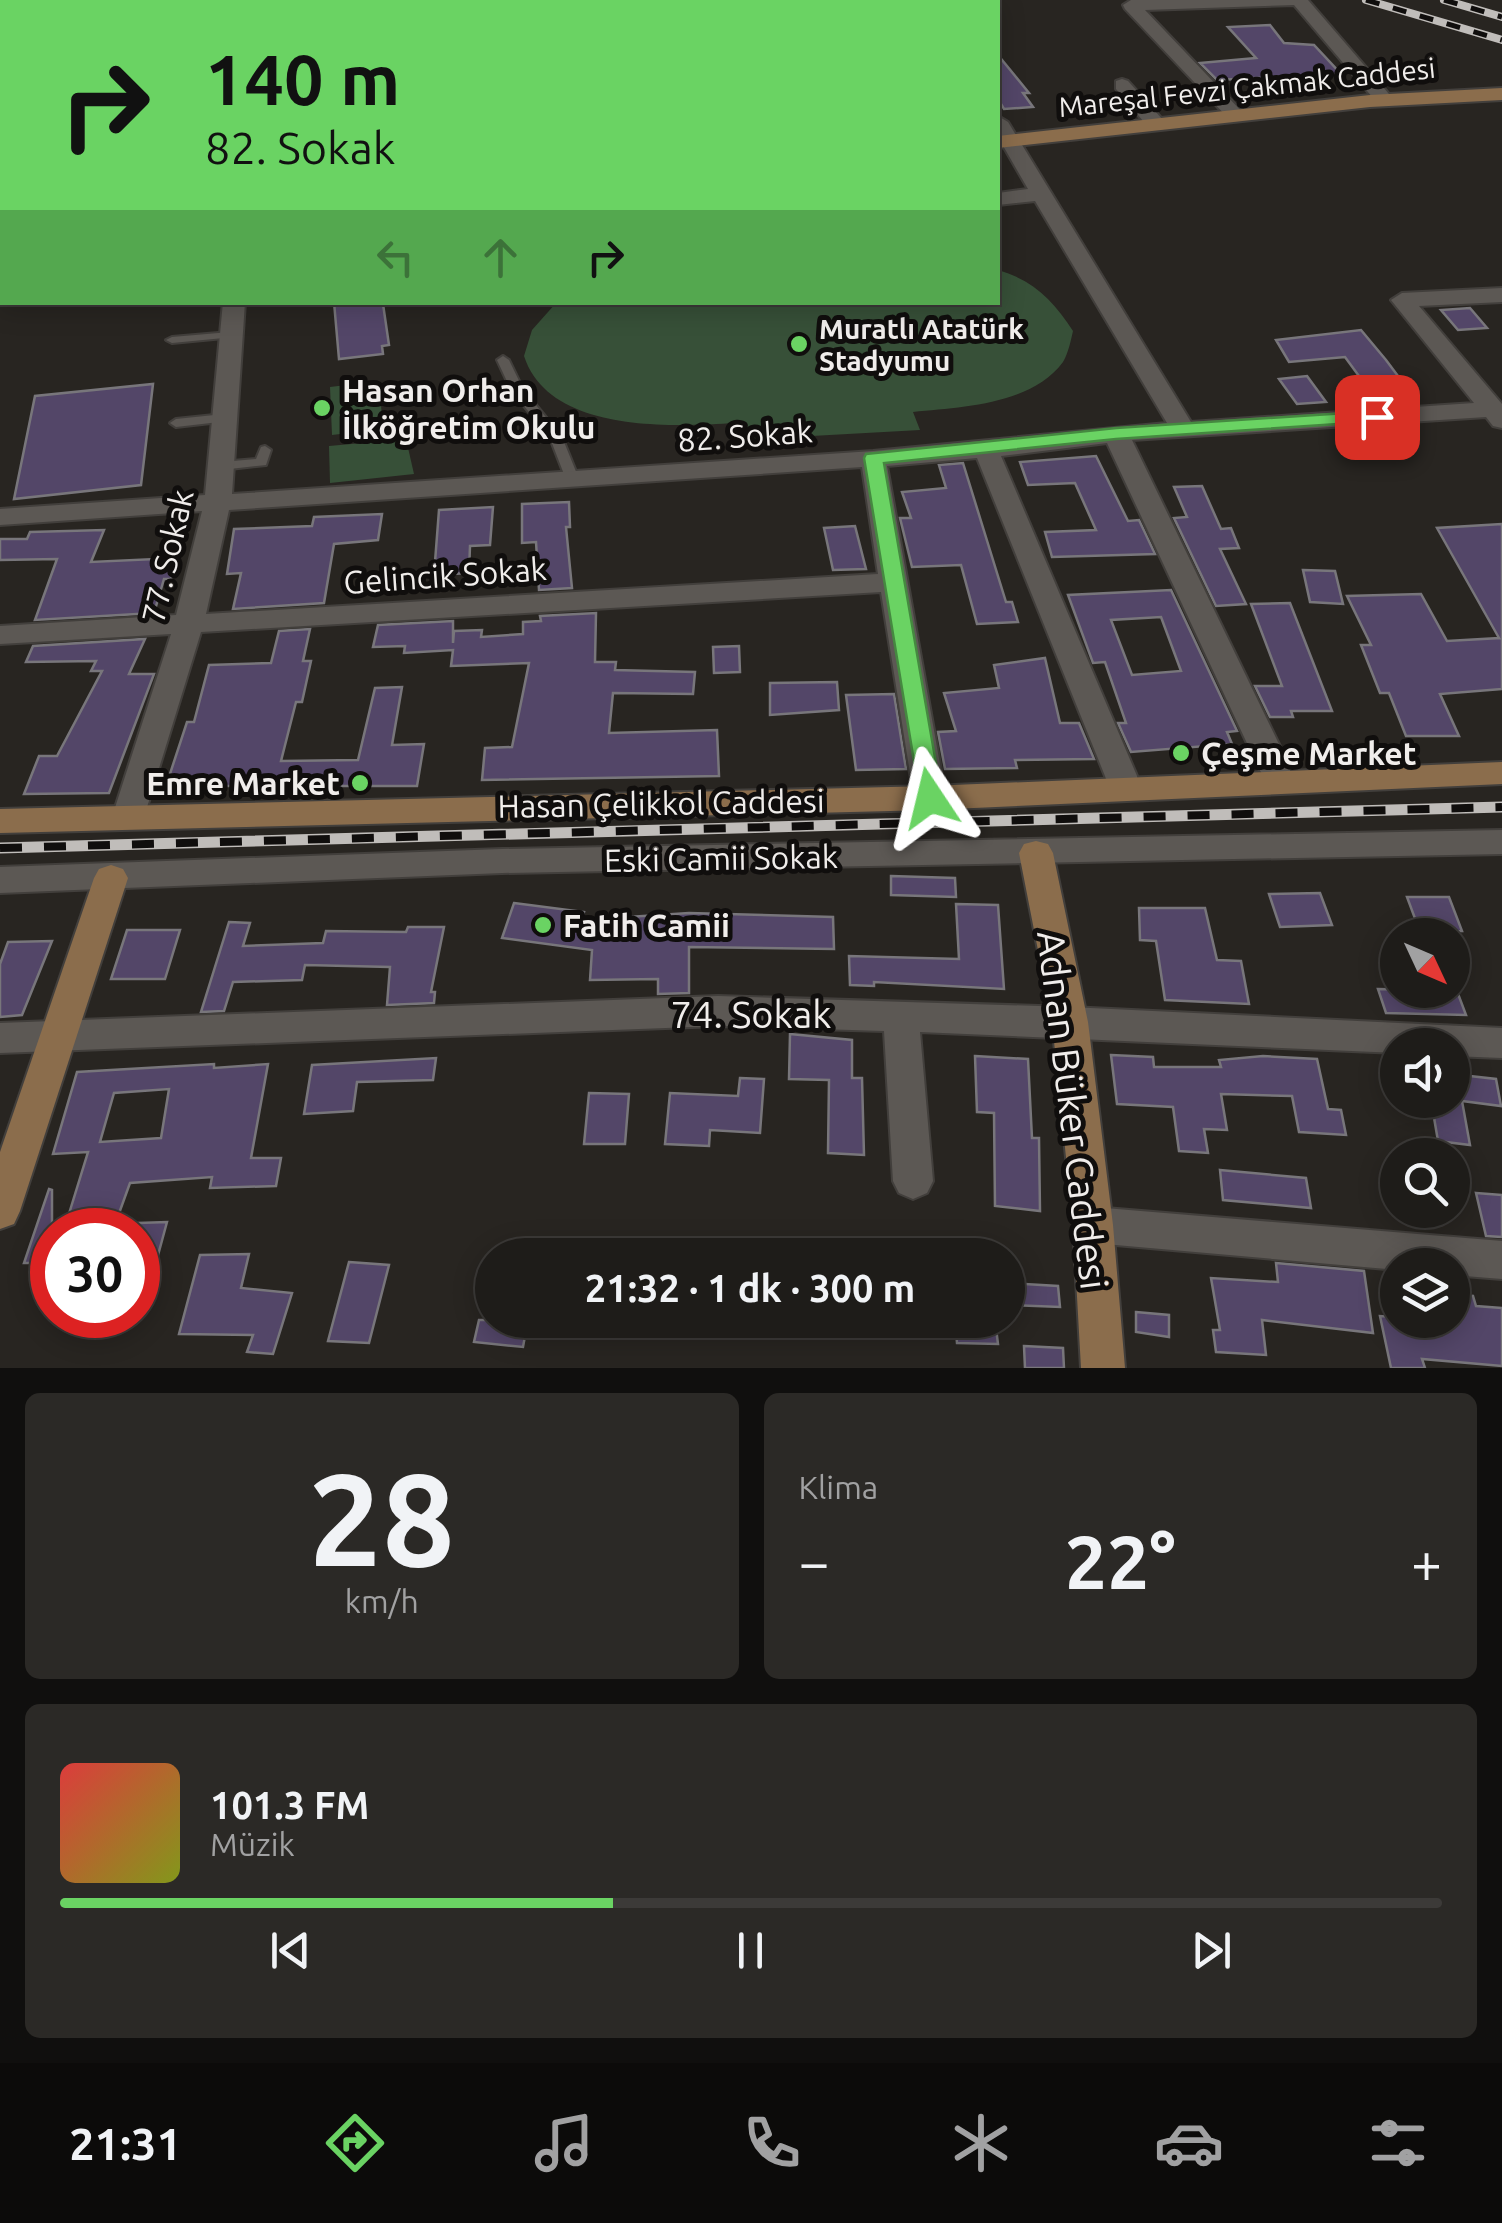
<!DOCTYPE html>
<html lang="tr">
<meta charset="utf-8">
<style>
:root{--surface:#1e1c19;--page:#2b2926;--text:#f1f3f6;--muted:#a1a1a2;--line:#3c3a38;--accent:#6ad363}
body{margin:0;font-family:Ubuntu,sans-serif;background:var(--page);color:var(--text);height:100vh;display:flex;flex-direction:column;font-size:38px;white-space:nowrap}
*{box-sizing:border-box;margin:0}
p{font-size:32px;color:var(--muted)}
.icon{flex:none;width:55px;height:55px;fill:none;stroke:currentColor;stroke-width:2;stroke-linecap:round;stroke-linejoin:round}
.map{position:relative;height:1368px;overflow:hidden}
.side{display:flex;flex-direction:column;gap:25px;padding:25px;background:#100f0e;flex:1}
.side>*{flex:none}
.guide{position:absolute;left:0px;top:0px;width:1000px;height:305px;box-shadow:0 5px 25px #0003,0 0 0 2px var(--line);background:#6ad363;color:#111;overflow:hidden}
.needle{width:65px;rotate:134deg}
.buttons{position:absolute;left:1380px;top:918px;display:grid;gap:20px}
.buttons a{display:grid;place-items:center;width:90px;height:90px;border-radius:50%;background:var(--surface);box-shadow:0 5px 25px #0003,0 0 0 2px var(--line);font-size:50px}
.speed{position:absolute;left:30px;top:1208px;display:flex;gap:20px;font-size:50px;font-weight:700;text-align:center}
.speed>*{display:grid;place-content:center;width:130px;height:130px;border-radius:50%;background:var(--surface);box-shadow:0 5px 25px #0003,0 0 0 2px var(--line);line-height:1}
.speed .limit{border:15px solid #d22;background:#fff;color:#111}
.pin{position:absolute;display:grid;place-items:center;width:85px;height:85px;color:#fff;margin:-42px;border-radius:20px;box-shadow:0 5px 15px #0006}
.me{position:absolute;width:110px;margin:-55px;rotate:350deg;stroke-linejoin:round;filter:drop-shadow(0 0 8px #0008)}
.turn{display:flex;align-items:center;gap:35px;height:210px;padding:0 40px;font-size:45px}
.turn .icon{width:130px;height:130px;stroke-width:2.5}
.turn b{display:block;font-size:70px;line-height:85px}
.lanes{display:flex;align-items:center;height:95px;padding:0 40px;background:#0003;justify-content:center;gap:50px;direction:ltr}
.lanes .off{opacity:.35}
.big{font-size:75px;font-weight:700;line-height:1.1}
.side .tile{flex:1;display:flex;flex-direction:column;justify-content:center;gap:15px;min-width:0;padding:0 35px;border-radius:15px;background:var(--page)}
.side .dial{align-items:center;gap:0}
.dial b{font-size:130px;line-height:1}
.song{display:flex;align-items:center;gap:30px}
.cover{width:120px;height:120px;border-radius:15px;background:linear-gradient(135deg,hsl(0 70% 55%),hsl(70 70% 35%))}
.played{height:10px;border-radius:5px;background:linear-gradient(90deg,var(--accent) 40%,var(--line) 40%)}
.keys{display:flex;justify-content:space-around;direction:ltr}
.heat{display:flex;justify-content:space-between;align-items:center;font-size:55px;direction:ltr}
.side .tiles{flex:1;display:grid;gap:25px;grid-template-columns:1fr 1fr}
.tile:last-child{grid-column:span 2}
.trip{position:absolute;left:475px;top:1238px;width:550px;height:100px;border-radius:50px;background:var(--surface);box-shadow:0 5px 25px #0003,0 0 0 2px var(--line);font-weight:700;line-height:100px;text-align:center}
.dock{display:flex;height:160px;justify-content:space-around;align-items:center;background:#0c0b0a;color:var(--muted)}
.dock .icon{width:70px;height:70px}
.dock .on{color:var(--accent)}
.dock b{font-size:45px;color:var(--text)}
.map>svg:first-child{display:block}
.green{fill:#375038}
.building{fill:#534668;stroke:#78767b;stroke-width:2.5;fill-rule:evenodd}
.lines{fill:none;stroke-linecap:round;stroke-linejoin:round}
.lane-casing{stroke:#423f3c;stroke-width:4}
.street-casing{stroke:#423f3c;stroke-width:4}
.secondary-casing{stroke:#423f3c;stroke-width:4}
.lane{fill:#5c5854;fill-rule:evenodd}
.street{fill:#5c5854;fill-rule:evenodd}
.secondary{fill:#8b6d4c;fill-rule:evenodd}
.rail-far1-casing{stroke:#c0bdba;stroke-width:8}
.rail-casing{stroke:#c0bdba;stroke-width:11}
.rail-far1{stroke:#100e0d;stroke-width:5;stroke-dasharray:14;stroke-linecap:butt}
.rail{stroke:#100e0d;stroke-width:8;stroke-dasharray:22;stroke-linecap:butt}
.route{fill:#6ad363;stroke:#458940;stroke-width:2.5}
.poi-dot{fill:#6ad363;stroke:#100e0d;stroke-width:4}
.labels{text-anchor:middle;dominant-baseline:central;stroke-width:10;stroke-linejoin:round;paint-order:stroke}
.far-street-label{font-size:28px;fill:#f0edeb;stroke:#100e0d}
.far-poi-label{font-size:28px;font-weight:bold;fill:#f0edeb;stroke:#100e0d;text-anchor:start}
.poi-label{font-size:32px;font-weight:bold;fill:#f0edeb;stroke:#100e0d;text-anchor:start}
.street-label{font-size:32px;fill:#f0edeb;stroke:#100e0d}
.near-street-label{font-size:38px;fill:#f0edeb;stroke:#100e0d}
</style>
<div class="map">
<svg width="1502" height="1368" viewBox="0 0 1502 1368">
<rect width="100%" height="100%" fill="#282521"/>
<g class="green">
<path d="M 998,270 C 1033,280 1054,301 1073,331 C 1071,340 1068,354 1063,362 C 1031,405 962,407 913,412 L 920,430 L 738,440 L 735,423 C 671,427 549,433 524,356 L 532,330 L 556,303 L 998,302 Z"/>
<polygon points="379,381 383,429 332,435 330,387"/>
<polygon points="406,439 414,474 330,483 329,446"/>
</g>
<g class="building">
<polygon points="1270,25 1284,43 1314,45 1341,74 1217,80 1200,63 1256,58 1228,27"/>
<polygon points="998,55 1029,93 1023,93 1033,107 1004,109 998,99"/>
<polygon points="334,302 383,304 389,345 382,346 383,354 339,359"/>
<polygon points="1470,308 1487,328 1458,330 1441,310"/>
<polygon points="1361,330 1386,360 1416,400 1378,402 1345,357 1289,362 1276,340"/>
<polygon points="1307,376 1326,402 1297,404 1279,379"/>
<polygon points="153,384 141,485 14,499 35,396"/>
<polygon points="1096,456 1128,521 1139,520 1155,554 1052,557 1045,532 1096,530 1075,483 1028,485 1020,462"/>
<polygon points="963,463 1006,602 1012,602 1018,622 977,624 961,565 912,567 900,518 911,518 902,492 946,488 939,465"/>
<polygon points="1202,486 1221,529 1231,528 1239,548 1220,549 1246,604 1216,606 1174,518 1187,517 1174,487"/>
<polygon points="569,502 570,527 566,527 572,588 539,590 536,542 522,543 522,504"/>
<polygon points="493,507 490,545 470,546 469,573 434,575 439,510"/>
<polygon points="382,514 378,540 334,544 324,603 233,609 241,573 227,574 234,529 312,526 314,517"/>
<polygon points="1502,524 1502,689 1440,694 1459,736 1406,736 1389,693 1380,693 1361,645 1371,645 1347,596 1421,594 1447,641 1499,638 1437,528"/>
<polygon points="855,526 866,569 833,570 824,528"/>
<polygon points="104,530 91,562 177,558 171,579 164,579 154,613 35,620 57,559 0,560 0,539 27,539 30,532"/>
<polygon points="1303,570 1335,571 1343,604 1310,602"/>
<path d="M 1171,590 L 1237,731 L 1227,732 L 1232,744 L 1131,752 L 1118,723 L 1126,723 L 1105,662 L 1093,663 L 1068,595 ZM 1161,617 L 1181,671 L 1132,675 L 1111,620 Z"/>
<polygon points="1290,603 1332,711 1291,711 1293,717 1270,717 1255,686 1282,686 1251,604"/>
<polygon points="596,613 595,662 616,662 615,670 695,672 693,694 613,693 609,733 717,730 719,776 482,780 485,748 512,747 529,663 451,666 453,650 404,653 405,646 373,647 378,625 453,621 453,643 454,631 482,630 481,637 523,634 523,622 541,621 540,616"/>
<polygon points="310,629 303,661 311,661 302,702 296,702 281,761 358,760 375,688 402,687 392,745 424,744 417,786 166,786 187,722 194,722 209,665 271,663 279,631"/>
<polygon points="145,639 129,674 154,674 109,793 24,794 39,756 57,756 102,671 91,671 96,661 26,662 33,646"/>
<polygon points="739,646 740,672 714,673 713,647"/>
<polygon points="1045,658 1060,723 1079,723 1094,759 1015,760 1017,768 945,769 938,732 956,731 944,693 999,688 994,665"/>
<polygon points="837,682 839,710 770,715 770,683"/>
<polygon points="894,694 906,769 856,770 846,695"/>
<polygon points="891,876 955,878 956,897 891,895"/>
<polygon points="1320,893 1332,925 1280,927 1269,894"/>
<polygon points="1407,897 1449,897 1462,931 1420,932"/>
<polygon points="514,903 584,912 582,920 689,913 833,917 834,949 689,947 689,993 658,994 658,979 590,980 592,950 502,938"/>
<polygon points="956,904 998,905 1004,989 874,982 874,986 850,985 849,956 959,959"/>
<polygon points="1139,908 1205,908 1217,960 1241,961 1249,1004 1165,1000 1156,941 1140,940"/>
<polygon points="229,922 250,923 243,946 323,943 326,931 406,932 408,927 444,927 431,992 435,992 434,1003 387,1005 390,967 305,965 302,980 233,982 224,1011 201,1012"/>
<polygon points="127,930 180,930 165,979 111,979"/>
<polygon points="52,941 22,1015 0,1017 0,964 8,942"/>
<polygon points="1378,989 1457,991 1466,1015 1386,1013"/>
<polygon points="790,1034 852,1040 852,1078 862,1078 864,1155 828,1153 829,1080 789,1079"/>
<polygon points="1111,1055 1153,1057 1154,1067 1221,1067 1219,1060 1263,1056 1317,1059 1328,1109 1341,1110 1346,1135 1299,1132 1292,1096 1221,1094 1227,1130 1204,1129 1208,1153 1179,1151 1173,1107 1117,1104"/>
<polygon points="975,1056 1028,1059 1032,1138 1039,1138 1040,1211 995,1206 994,1113 977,1112"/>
<polygon points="436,1058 433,1080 357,1082 353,1111 304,1114 312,1065"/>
<path d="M 214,1064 L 214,1068 L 268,1064 L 251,1158 L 281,1158 L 276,1186 L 210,1188 L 212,1177 L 130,1183 L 113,1230 L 64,1230 L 88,1152 L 53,1154 L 77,1072 ZM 169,1089 L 161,1138 L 100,1142 L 114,1093 Z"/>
<polygon points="1452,1074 1496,1079 1501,1106 1462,1101 1470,1145 1438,1141 1431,1100 1452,1100"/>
<polygon points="740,1078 764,1079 760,1133 710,1130 709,1146 665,1144 670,1093 738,1096"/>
<polygon points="589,1093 629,1094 625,1144 584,1144"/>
<polygon points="1220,1170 1306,1178 1311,1208 1223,1200"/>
<polygon points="49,1189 52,1190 52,1263 24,1263"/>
<polygon points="1476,1193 1502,1195 1502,1237 1486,1236"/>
<polygon points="167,1222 144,1307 138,1306 138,1223"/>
<polygon points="249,1254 241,1288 292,1293 273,1354 247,1352 253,1335 179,1334 200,1255"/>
<polygon points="349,1262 389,1265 369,1343 328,1341"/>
<polygon points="1276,1263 1364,1271 1373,1333 1262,1320 1266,1355 1216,1352 1213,1330 1220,1330 1211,1278 1278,1282"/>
<polygon points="1008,1283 1058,1286 1060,1307 1008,1305"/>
<polygon points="1452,1294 1473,1296 1476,1306 1502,1308 1502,1366 1422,1359 1425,1368 1391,1368 1380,1316 1452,1320"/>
<polygon points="1136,1312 1169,1315 1169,1337 1136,1332"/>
<polygon points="479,1320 528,1320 523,1347 474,1342"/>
<polygon points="955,1320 995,1320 998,1344 957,1343"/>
<polygon points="1024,1346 1063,1348 1064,1368 1025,1368"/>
</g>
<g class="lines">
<g class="lane-casing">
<g id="lane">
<polygon points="230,332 234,333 234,337 172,343 166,340 172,337"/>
<polygon points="503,356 509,360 523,389 562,437 579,479 577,482 567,482 550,438 511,390 497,360"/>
<polygon points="224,414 228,415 228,421 176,427 170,423 176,419"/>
<polygon points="265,446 271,450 266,465 221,470 215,466 221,462 256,459 261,447"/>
</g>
</g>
<g class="street-casing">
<g id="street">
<polygon points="484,0 500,0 501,2 485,2"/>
<polygon points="1131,0 1308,0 1395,101 1393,105 1379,105 1294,5 1145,10 1245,115 1236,121 1229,119 1125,9 1123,5"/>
<polygon points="1122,79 1128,81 1163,120 1163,128 1149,128 1116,89 1116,81"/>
<polygon points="0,81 2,82 2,93 0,93"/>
<path d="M 998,116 L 1008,122 L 1191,422 L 1474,403 L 1391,300 L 1402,293 L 1502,288 L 1502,302 L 1419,306 L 1502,404 L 1502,428 L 1493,426 L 1486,417 L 1132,440 L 1291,769 L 1286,777 L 1275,780 L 1264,777 L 1259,769 L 1107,443 L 1001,456 L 1137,776 L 1139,790 L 1134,798 L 1123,801 L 1112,798 L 1105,776 L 977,458 L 887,466 L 946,798 L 941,806 L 930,810 L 919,806 L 914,798 L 881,592 L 201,632 L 144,817 L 140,825 L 128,829 L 116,825 L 112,817 L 171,634 L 0,644 L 0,626 L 176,615 L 202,511 L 0,525 L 0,509 L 205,495 L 223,302 L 245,302 L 232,494 L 873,451 L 1167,423 L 1035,201 L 998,205 L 998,193 L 1028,189 L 998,137 ZM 862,467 L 878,574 L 206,614 L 229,510 Z"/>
<polygon points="1502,830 1502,854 502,873 0,893 0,867 502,849"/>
<polygon points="718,996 1070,1007 1502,1028 1502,1058 1452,1056 1452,1045 1398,1045 1398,1053 920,1032 933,1181 927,1193 913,1199 899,1193 893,1181 884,1031 718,1026 0,1053 0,1023"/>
<polygon points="1093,1207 1502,1241 1502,1279 1452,1275 1452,1265 1398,1265 1398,1270 1093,1243 1079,1238 1073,1225 1079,1212"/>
</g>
</g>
<g class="secondary-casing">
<g id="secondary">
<polygon points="1502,88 1502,100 1370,107 998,148 998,136 1370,95"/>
<rect x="0" y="241" width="2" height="12"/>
<polygon points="1502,762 1502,784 930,810 0,833 0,809 930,786"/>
<polygon points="1036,841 1048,844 1053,853 1088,1022 1113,1225 1125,1368 1081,1368 1073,1225 1052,1022 1019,853 1024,844"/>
<polygon points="111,865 123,869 128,878 20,1211 14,1224 0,1229 0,1152 94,878 99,869"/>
</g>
</g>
<use href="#lane" class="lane"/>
<use href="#street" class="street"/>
<use href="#secondary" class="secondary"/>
<g class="rail-far1-casing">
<g id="rail-far1">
<polyline points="1366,0 1502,40"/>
<polyline points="1444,0 1502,17"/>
</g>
</g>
<g class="rail-casing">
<polyline id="rail" points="0,848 1502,807"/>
</g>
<use href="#rail-far1" class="rail-far1"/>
<use href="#rail" class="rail"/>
</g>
<polygon class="route" points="1377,411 1383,413 1383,421 1116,439 884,463 942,798 930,807 921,804 864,458 866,454 1116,428"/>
<g class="poi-dot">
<circle cx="799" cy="344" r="10"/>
<circle cx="322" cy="408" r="10"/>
<circle cx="1181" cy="753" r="10"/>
<circle cx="360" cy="783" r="10"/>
<circle cx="543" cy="925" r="10"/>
</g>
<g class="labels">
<g class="far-street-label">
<text transform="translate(1247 87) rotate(-6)">Mareşal Fevzi Çakmak Caddesi</text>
</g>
<g class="far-poi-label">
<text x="819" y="328">Muratlı Atatürk<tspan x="819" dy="32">Stadyumu</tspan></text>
</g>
<g class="poi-label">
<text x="342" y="390">Hasan Orhan<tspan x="342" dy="37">İlköğretim Okulu</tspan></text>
<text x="1201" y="753">Çeşme Market</text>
<text x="340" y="783" text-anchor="end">Emre Market</text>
<text x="563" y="925">Fatih Camii</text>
</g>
<g class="street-label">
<text transform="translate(745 435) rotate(-4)">82. Sokak</text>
<text transform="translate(167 556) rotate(-77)">77. Sokak</text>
<text transform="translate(445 575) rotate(-4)">Gelincik Sokak</text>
<text transform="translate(661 803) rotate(-1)">Hasan Çelikkol Caddesi</text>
<text transform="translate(721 858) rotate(-1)">Eski Camii Sokak</text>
</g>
<g class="near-street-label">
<text x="751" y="1014">74. Sokak</text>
<text transform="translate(1073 1110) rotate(83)">Adnan Büker Caddesi</text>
</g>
</g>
</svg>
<div class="buttons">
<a><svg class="needle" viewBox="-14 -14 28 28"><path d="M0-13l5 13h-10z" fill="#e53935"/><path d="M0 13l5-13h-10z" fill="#a1a1a2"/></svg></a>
<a><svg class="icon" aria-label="sound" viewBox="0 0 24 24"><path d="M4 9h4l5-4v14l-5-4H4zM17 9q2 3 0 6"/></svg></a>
<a><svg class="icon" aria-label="search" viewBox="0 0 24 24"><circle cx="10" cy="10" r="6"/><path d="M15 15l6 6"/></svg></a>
<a><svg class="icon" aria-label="layers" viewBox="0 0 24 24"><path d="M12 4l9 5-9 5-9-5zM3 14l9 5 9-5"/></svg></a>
</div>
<div class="speed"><div class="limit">30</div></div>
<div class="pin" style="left:1377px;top:417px;background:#d93025"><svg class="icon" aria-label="arrive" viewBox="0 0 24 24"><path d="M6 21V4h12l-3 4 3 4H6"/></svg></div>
<svg class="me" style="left:930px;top:798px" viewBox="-20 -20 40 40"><path d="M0-17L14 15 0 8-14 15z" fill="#6ad363" stroke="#fff" stroke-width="4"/></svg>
<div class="trip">21:32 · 1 dk · 300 m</div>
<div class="guide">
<div class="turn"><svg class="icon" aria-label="right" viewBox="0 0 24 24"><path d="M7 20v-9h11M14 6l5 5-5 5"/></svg><div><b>140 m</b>82. Sokak</div></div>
<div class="lanes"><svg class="icon off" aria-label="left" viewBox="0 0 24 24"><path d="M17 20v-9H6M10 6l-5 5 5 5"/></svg><svg class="icon off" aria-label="ahead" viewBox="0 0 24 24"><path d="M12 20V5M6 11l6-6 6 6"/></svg><svg class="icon" aria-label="right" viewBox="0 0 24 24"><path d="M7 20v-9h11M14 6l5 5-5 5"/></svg></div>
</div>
</div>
<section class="side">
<div class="tiles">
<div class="tile dial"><b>28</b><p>km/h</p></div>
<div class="tile"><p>Klima</p>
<div class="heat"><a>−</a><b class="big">22°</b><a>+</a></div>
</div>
<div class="tile">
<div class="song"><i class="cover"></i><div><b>101.3 FM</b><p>Müzik</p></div></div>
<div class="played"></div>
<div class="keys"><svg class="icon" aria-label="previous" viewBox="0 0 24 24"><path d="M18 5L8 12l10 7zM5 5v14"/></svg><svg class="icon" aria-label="pause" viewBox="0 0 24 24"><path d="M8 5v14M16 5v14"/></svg><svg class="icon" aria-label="next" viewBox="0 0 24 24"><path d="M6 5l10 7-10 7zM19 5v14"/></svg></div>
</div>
</div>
</section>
<nav class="dock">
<b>21:31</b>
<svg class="icon on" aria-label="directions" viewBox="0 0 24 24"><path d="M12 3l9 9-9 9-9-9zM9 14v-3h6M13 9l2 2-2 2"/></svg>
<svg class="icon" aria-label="music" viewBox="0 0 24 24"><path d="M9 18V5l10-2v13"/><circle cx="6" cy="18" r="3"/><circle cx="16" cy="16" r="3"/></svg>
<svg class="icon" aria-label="phone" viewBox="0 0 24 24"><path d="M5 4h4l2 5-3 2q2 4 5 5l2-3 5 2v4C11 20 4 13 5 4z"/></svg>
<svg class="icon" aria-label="climate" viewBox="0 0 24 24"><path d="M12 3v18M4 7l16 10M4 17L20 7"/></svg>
<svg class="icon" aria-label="car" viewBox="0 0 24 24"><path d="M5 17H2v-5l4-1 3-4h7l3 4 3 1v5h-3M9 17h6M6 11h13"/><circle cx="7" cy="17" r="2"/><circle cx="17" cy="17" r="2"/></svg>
<svg class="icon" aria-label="filters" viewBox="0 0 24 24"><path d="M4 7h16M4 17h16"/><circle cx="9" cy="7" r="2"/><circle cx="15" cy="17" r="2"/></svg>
</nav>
